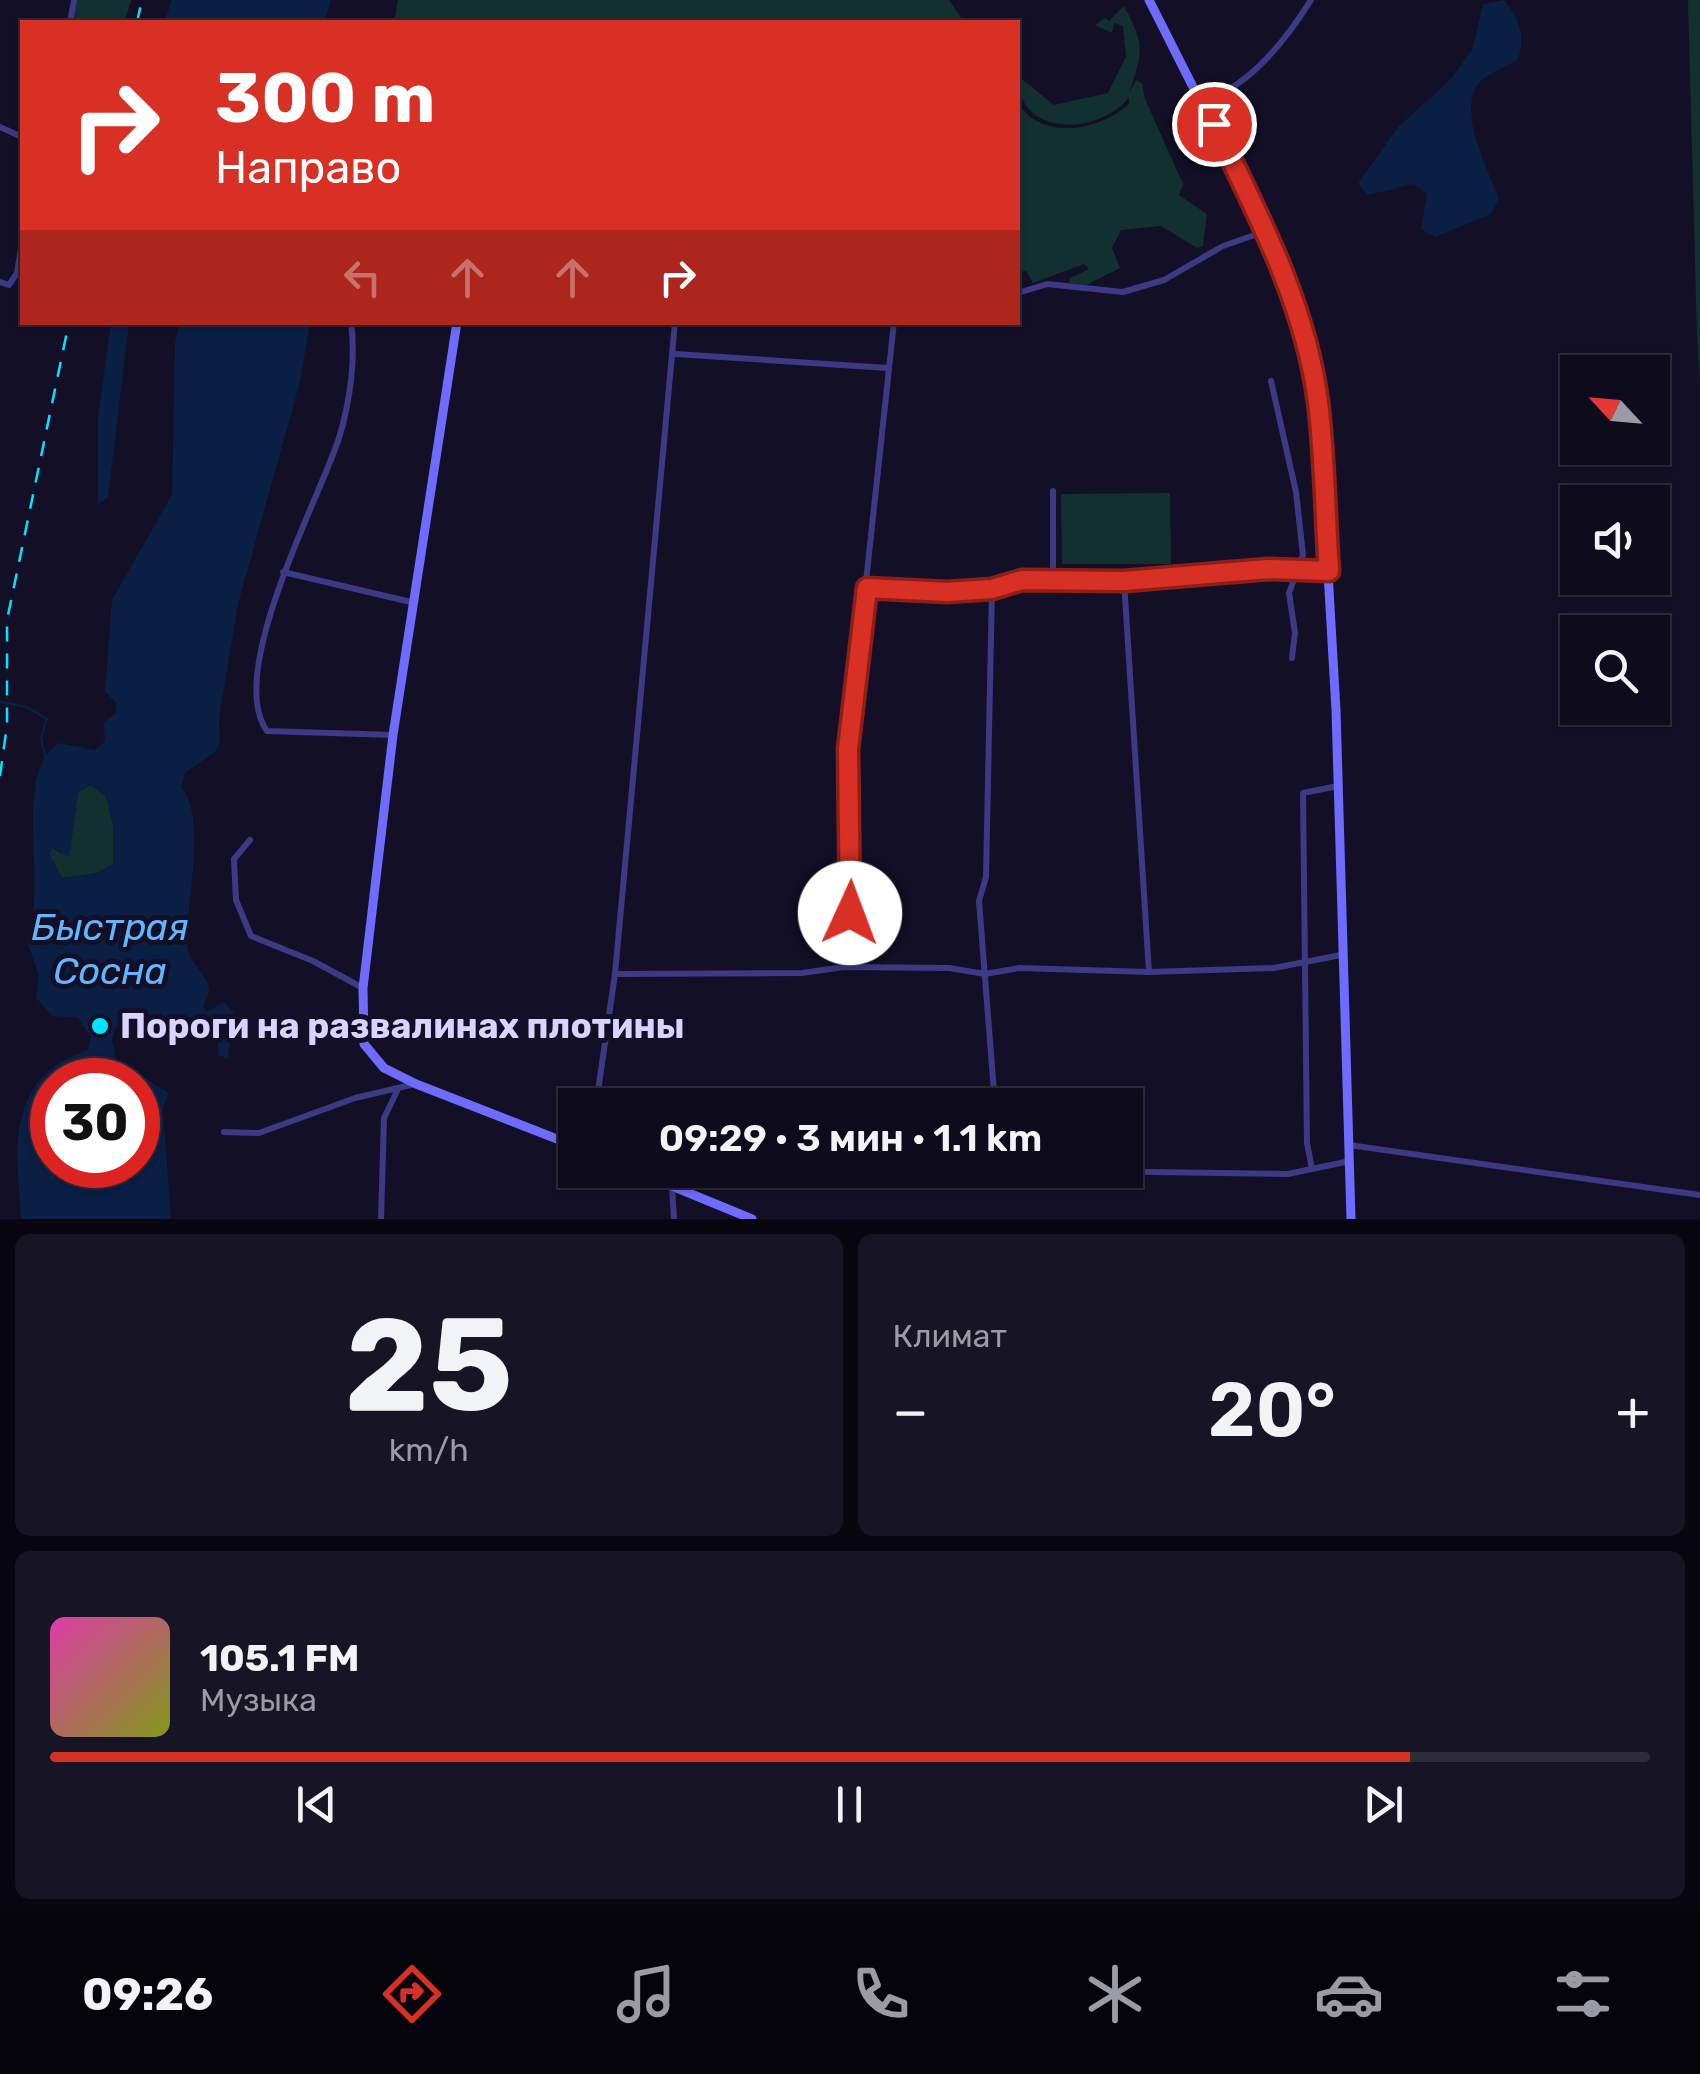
<!DOCTYPE html>
<html lang="ru">
<meta charset="utf-8">
<style>
:root{--surface:#0e0b1c;--page:#171425;--text:#f1f3f6;--muted:#9b9ba3;--line:#2e2b3b;--accent:#d93025}
body{margin:0;font-family:Rubik,sans-serif;background:var(--page);color:var(--text);height:100vh;display:flex;flex-direction:column;font-size:38px;white-space:nowrap}
*{box-sizing:border-box;margin:0}
p{font-size:32px;color:var(--muted)}
.icon{flex:none;width:55px;height:55px;fill:none;stroke:currentColor;stroke-width:2;stroke-linecap:round;stroke-linejoin:round}
.map{position:relative;height:1219px;overflow:hidden}
.side{display:flex;flex-direction:column;gap:15px;padding:15px;background:#08060f;flex:1}
.side>*{flex:none}
.guide{position:absolute;left:20px;top:20px;width:1000px;height:305px;border-radius:0px;box-shadow:0 2px 8px #0004,0 0 0 2px var(--line);background:#d93025;color:#fff;overflow:hidden}
.needle{width:65px;rotate:296deg}
.buttons{position:absolute;left:1560px;top:355px;display:grid;gap:20px}
.buttons a{display:grid;place-items:center;width:110px;height:110px;border-radius:0px;background:var(--surface);box-shadow:0 2px 8px #0004,0 0 0 2px var(--line);font-size:50px}
.speed{position:absolute;left:30px;top:1058px;display:flex;gap:20px;font-size:50px;font-weight:700;text-align:center}
.speed>*{display:grid;place-content:center;width:130px;height:130px;border-radius:50%;background:var(--surface);box-shadow:0 2px 8px #0004,0 0 0 2px var(--line);line-height:1}
.speed .limit{border:15px solid #d22;background:#fff;color:#111}
.pin{position:absolute;display:grid;place-items:center;width:85px;height:85px;color:#fff;margin:-42px;border:5px solid #fff;border-radius:50%;box-shadow:0 2px 10px #0007}
.me{position:absolute;width:110px;margin:-55px;rotate:2deg;stroke-linejoin:round;filter:drop-shadow(0 0 8px #0008)}
.turn{display:flex;align-items:center;gap:35px;height:210px;padding:0 30px;font-size:45px}
.turn .icon{width:130px;height:130px;stroke-width:2.5}
.turn b{display:block;font-size:70px;line-height:85px}
.lanes{display:flex;align-items:center;height:95px;padding:0 30px;background:#0003;justify-content:center;gap:50px;direction:ltr}
.lanes .off{opacity:.35}
.big{font-size:75px;font-weight:600;line-height:1.1}
.side .widget{flex:1;display:flex;flex-direction:column;justify-content:center;gap:15px;min-width:0;padding:0 35px;border-radius:15px;background:var(--page)}
.side .dial{align-items:center;gap:0}
.dial b{font-size:130px;line-height:1}
.song{display:flex;align-items:center;gap:30px}
.cover{width:120px;height:120px;border-radius:15px;background:linear-gradient(135deg,hsl(320 70% 55%),hsl(70 70% 35%))}
.played{height:10px;border-radius:5px;background:linear-gradient(90deg,var(--accent) 85%,var(--line) 85%)}
.keys{display:flex;justify-content:space-around;direction:ltr}
.heat{display:flex;justify-content:space-between;align-items:center;font-size:55px;direction:ltr}
.side .tiles{flex:1;display:grid;gap:15px;grid-template-columns:1fr 1fr}
.widget:last-child{grid-column:span 2}
.trip{position:absolute;left:558px;top:1088px;width:585px;height:100px;border-radius:0px;background:var(--surface);box-shadow:0 2px 8px #0004,0 0 0 2px var(--line);font-weight:600;line-height:100px;text-align:center}
.tabs{display:flex;height:160px;justify-content:space-around;align-items:center;background:#06040b;color:var(--muted)}
.tabs .icon{width:70px;height:70px}
.tabs .active{color:var(--accent)}
.tabs b{font-size:45px;color:var(--text)}
.map>svg:first-child{display:block}
.green{fill:#12302f}
.water{fill:#0a1f44;fill-rule:evenodd}
.lines{fill:none;stroke-linecap:round;stroke-linejoin:round}
.stream{stroke:#0a1f44;stroke-width:2.5}
.street{stroke:#3d3a85;stroke-width:6}
.secondary{stroke:#6f6bff;stroke-width:9}
.rail{stroke:#00e5ff;stroke-width:2.5;stroke-dasharray:15 12;stroke-linecap:butt}
.route-casing{stroke:#8d1f18;stroke-width:25}
.route{stroke:#d93025;stroke-width:18}
.poi-dot{fill:#00e5ff;stroke:#130f26;stroke-width:4}
.labels{text-anchor:middle;dominant-baseline:central;stroke-width:10;stroke-linejoin:round;paint-order:stroke}
.poi-label{font-size:35px;font-weight:bold;fill:#d9d4ff;stroke:#130f26;text-anchor:start}
.water-label{font-size:38px;font-style:italic;fill:#62b6ff;stroke:#130f26}
</style>
<div class="map">
<svg width="1700" height="1219" viewBox="0 0 1700 1219">
<rect width="100%" height="100%" fill="#130f26"/>
<g class="green">
<polygon points="74,0 131,0 125,22 70,22"/>
<polygon points="398,0 949,0 964,22 394,22"/>
<polygon points="1688,0 1700,0 1700,383 1697,336"/>
<path d="M 1124,6 C 1145,45 1143,52 1129,93 L 1136,80 L 1142,83 L 1145,99 L 1183,184 L 1179,195 L 1207,214 L 1203,246 L 1197,248 L 1161,226 L 1121,230 L 1112,248 L 1120,268 L 1086,285 L 1069,283 L 1070,278 L 1089,269 L 1084,264 L 1033,283 L 1026,271 L 1018,272 L 1018,104 C 1044,141 1098,131 1129,104 L 1129,97 C 1101,135 1017,139 1018,76 L 1054,105 L 1108,93 L 1126,57 L 1123,26 L 1114,23 L 1112,33 L 1095,25 L 1105,18 L 1109,21 Z"/>
<polygon points="1170,493 1171,564 1062,564 1061,494"/>
<polygon points="90,785 106,796 113,826 113,864 98,873 62,878 49,853 52,847 60,853 70,850 78,792"/>
</g>
<g class="water">
<polygon points="172,0 331,0 324,22 164,22"/>
<path d="M 1504,0 C 1519,18 1526,36 1518,59 C 1508,66 1493,71 1483,79 C 1453,104 1488,170 1499,198 L 1491,214 L 1435,237 L 1421,229 L 1427,194 L 1414,184 L 1368,195 L 1358,184 L 1398,127 L 1451,79 L 1472,50 L 1483,4 Z"/>
<path d="M 180,322 L 310,323 L 300,382 L 238,604 L 219,718 L 220,741 L 215,752 L 185,773 L 181,787 C 205,813 189,890 188,926 C 188,933 186,944 188,950 C 193,971 221,982 203,1005 L 206,1012 L 224,1002 L 234,1013 L 228,1059 L 218,1055 L 218,1036 L 206,1027 L 181,1034 L 129,1023 L 115,1028 L 112,1040 L 116,1059 L 168,1093 L 163,1110 L 171,1219 L 21,1219 C 16,1149 5,1076 88,1050 L 91,1037 L 78,1018 L 52,1016 L 36,998 L 39,976 L 26,938 C 50,892 10,773 59,743 L 95,750 L 105,741 L 104,722 L 116,713 L 116,702 L 105,692 L 112,600 L 172,495 L 175,343 ZM 90,785 L 106,796 L 113,826 L 113,864 L 98,873 L 62,878 L 49,853 L 52,847 L 69,857 L 78,793 ZM 138,1080 L 138,1165 L 52,1165 L 52,1080 Z"/>
<polygon points="111,323 129,323 108,497 98,505 98,417"/>
</g>
<g class="lines">
<polyline class="stream" points="0,702 27,707 47,719 41,738 46,760"/>
<g class="street">
<polyline points="70,22 74,0"/>
<path d="M 1202,101 C 1249,88 1286,40 1311,0"/>
<polyline points="0,127 22,137"/>
<polyline points="0,282 9,285 17,273 22,242"/>
<polyline points="1018,293 1047,284 1123,292 1164,280 1223,246 1266,231"/>
<path d="M 351,322 C 356,359 350,402 339,438 C 319,500 225,673 267,731 L 393,735"/>
<polyline points="676,354 888,368"/>
<polyline points="1271,381 1296,492 1303,555 1289,593 1295,633 1292,658"/>
<polyline points="1053,491 1053,580"/>
<polyline points="283,572 411,602"/>
<polyline points="1124,581 1149,972"/>
<polyline points="867,588 947,591 992,589 1022,580 1124,581 1268,569 1328,571"/>
<polyline points="992,589 986,877 979,901 995,1105"/>
<polyline points="250,840 234,859 236,900 251,936 313,961 363,988"/>
<polyline points="844,967 853,886 848,749 894,322"/>
<polyline points="615,974 802,973 844,967 949,968 985,974 1019,968 1149,972 1274,968 1341,955"/>
<polyline points="596,1105 615,974 675,322"/>
<polyline points="224,1132 259,1133 355,1098 415,1084"/>
<polyline points="1349,1145 1700,1195"/>
<polyline points="1312,1169 1307,1143 1303,793 1338,786"/>
<polyline points="1014,1170 1288,1174 1350,1161"/>
<polyline points="672,1187 674,1219"/>
<polyline points="381,1219 384,1118 397,1091"/>
</g>
<g class="secondary">
<polyline points="1149,0 1277,253 1303,334 1318,401 1336,710 1351,1219"/>
<polyline points="457,322 393,735 363,988 364,1044 384,1068 416,1084 575,1146"/>
<polyline points="633,1170 752,1219"/>
</g>
<g class="rail">
<polyline points="137,22 142,0"/>
<polyline points="0,776 7,725 7,620 69,322"/>
</g>
</g>
<g class="lines">
<g class="route-casing">
<path id="route" d="M 850,913 L 848,749 L 867,588 L 947,592 L 992,589 L 1022,580 L 1124,581 L 1268,569 L 1329,571 C 1325,515 1325,458 1318,402 C 1305,302 1257,213 1214,124"/>
</g>
<use href="#route" class="route"/>
</g>
<circle class="poi-dot" cx="100" cy="1026" r="10"/>
<g class="labels">
<g class="poi-label">
<text x="120" y="1026">Пороги на развалинах плотины</text>
</g>
<g class="water-label">
<text x="110" y="927">Быстрая<tspan x="110" dy="44">Сосна</tspan></text>
</g>
</g>
</svg>
<div class="buttons">
<a><svg class="needle" viewBox="-14 -14 28 28"><path d="M0-13l5 13h-10z" fill="#e53935"/><path d="M0 13l5-13h-10z" fill="#9b9ba3"/></svg></a>
<a><svg class="icon" aria-label="sound" viewBox="0 0 24 24"><path d="M4 9h4l5-4v14l-5-4H4zM17 9q2 3 0 6"/></svg></a>
<a><svg class="icon" aria-label="search" viewBox="0 0 24 24"><circle cx="10" cy="10" r="6"/><path d="M15 15l6 6"/></svg></a>
</div>
<div class="speed"><div class="limit">30</div></div>
<div class="pin" style="left:1214px;top:124px;background:#d93025"><svg class="icon" aria-label="arrive" viewBox="0 0 24 24"><path d="M6 21V4h12l-3 4 3 4H6"/></svg></div>
<svg class="me" style="left:850px;top:913px" viewBox="-20 -20 40 40"><circle r="19" fill="#fff"/><path d="M0-13L10 11 0 6-10 11z" fill="#d93025"/></svg>
<div class="trip">09:29 · 3 мин · 1.1 km</div>
<div class="guide">
<div class="turn"><svg class="icon" aria-label="right" viewBox="0 0 24 24"><path d="M7 20v-9h11M14 6l5 5-5 5"/></svg><div><b>300 m</b>Направо</div></div>
<div class="lanes"><svg class="icon off" aria-label="left" viewBox="0 0 24 24"><path d="M17 20v-9H6M10 6l-5 5 5 5"/></svg><svg class="icon off" aria-label="ahead" viewBox="0 0 24 24"><path d="M12 20V5M6 11l6-6 6 6"/></svg><svg class="icon off" aria-label="ahead" viewBox="0 0 24 24"><path d="M12 20V5M6 11l6-6 6 6"/></svg><svg class="icon" aria-label="right" viewBox="0 0 24 24"><path d="M7 20v-9h11M14 6l5 5-5 5"/></svg></div>
</div>
</div>
<section class="side">
<div class="tiles">
<div class="widget dial"><b>25</b><p>km/h</p></div>
<div class="widget"><p>Климат</p>
<div class="heat"><a>−</a><b class="big">20°</b><a>+</a></div>
</div>
<div class="widget">
<div class="song"><i class="cover"></i><div><b>105.1 FM</b><p>Музыка</p></div></div>
<div class="played"></div>
<div class="keys"><svg class="icon" aria-label="previous" viewBox="0 0 24 24"><path d="M18 5L8 12l10 7zM5 5v14"/></svg><svg class="icon" aria-label="pause" viewBox="0 0 24 24"><path d="M8 5v14M16 5v14"/></svg><svg class="icon" aria-label="next" viewBox="0 0 24 24"><path d="M6 5l10 7-10 7zM19 5v14"/></svg></div>
</div>
</div>
</section>
<nav class="tabs">
<b>09:26</b>
<svg class="icon active" aria-label="directions" viewBox="0 0 24 24"><path d="M12 3l9 9-9 9-9-9zM9 14v-3h6M13 9l2 2-2 2"/></svg>
<svg class="icon" aria-label="music" viewBox="0 0 24 24"><path d="M9 18V5l10-2v13"/><circle cx="6" cy="18" r="3"/><circle cx="16" cy="16" r="3"/></svg>
<svg class="icon" aria-label="phone" viewBox="0 0 24 24"><path d="M5 4h4l2 5-3 2q2 4 5 5l2-3 5 2v4C11 20 4 13 5 4z"/></svg>
<svg class="icon" aria-label="climate" viewBox="0 0 24 24"><path d="M12 3v18M4 7l16 10M4 17L20 7"/></svg>
<svg class="icon" aria-label="car" viewBox="0 0 24 24"><path d="M5 17H2v-5l4-1 3-4h7l3 4 3 1v5h-3M9 17h6M6 11h13"/><circle cx="7" cy="17" r="2"/><circle cx="17" cy="17" r="2"/></svg>
<svg class="icon" aria-label="filters" viewBox="0 0 24 24"><path d="M4 7h16M4 17h16"/><circle cx="9" cy="7" r="2"/><circle cx="15" cy="17" r="2"/></svg>
</nav>
